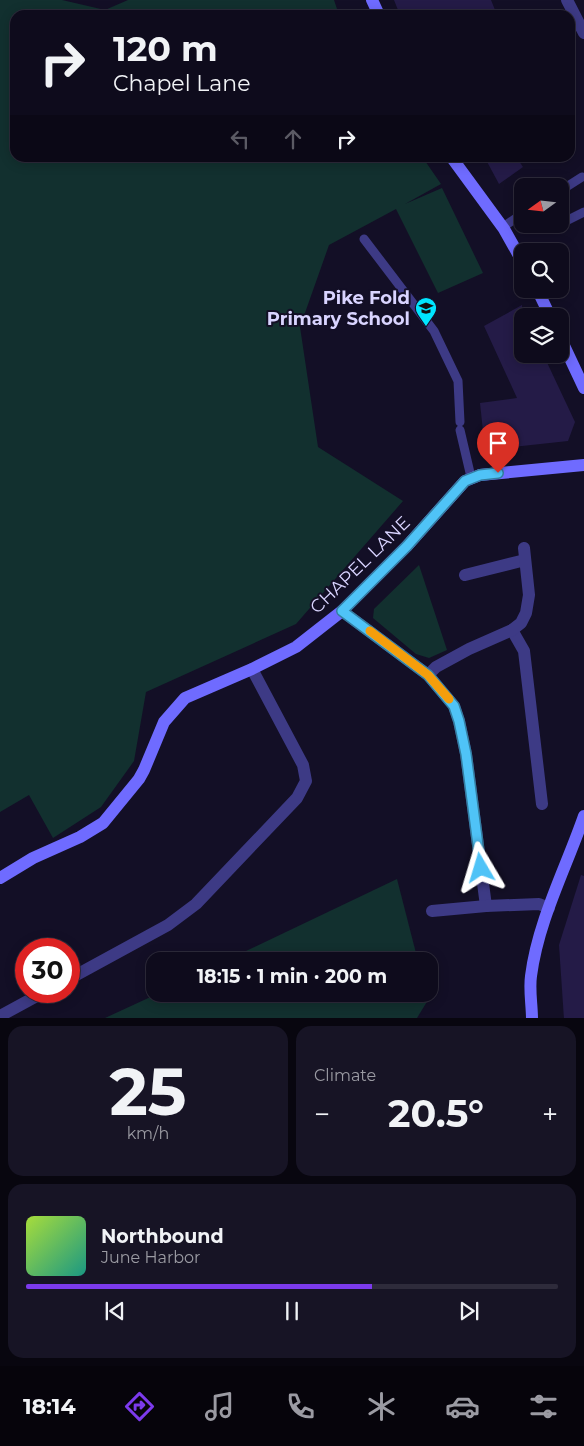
<!DOCTYPE html>
<meta charset="utf-8">
<style>
:root{--surface:#0e0b1c;--page:#171425;--text:#f1f3f6;--muted:#9b9ba3;--line:#2e2b3b;--accent:#7c3aed}
body{margin:0;font-family:Montserrat,sans-serif;background:var(--page);color:var(--text);height:100vh;display:flex;flex-direction:column;font-size:19px;white-space:nowrap}
*{box-sizing:border-box;margin:0}
p{font-size:16px;color:var(--muted)}
.icon{flex:none;width:28px;height:28px;fill:none;stroke:currentColor;stroke-width:2;stroke-linecap:round;stroke-linejoin:round}
.map{position:relative;height:1018px;overflow:hidden}
.sheet{display:flex;flex-direction:column;gap:8px;padding:8px;background:#08060f;flex:1}
.sheet>*{flex:none}
.guide{position:absolute;left:10px;top:10px;width:565px;height:152px;border-radius:15px;box-shadow:0 2px 12px #0003,0 0 0 1px var(--line);background:#0e0b1c;color:var(--text);overflow:hidden}
.needle{width:32px;rotate:255deg}
.fabs{position:absolute;left:514px;top:178px;display:grid;gap:10px}
.fabs a{display:grid;place-items:center;width:55px;height:55px;border-radius:10px;background:var(--surface);box-shadow:0 2px 12px #0003,0 0 0 1px var(--line);font-size:25px}
.speed{position:absolute;left:15px;top:938px;display:flex;gap:10px;font-size:25px;font-weight:700;text-align:center}
.speed>*{display:grid;place-content:center;width:65px;height:65px;border-radius:50%;background:var(--surface);box-shadow:0 2px 12px #0003,0 0 0 1px var(--line);line-height:1}
.speed .limit{border:8px solid #d22;background:#fff;color:#111}
.pin{position:absolute;display:grid;place-items:center;width:42px;height:42px;color:#fff;margin:-51px -21px;border-radius:50% 50% 50% 0;rotate:-45deg;box-shadow:0 0 5px #0007}
.pin .icon{rotate:45deg}
.me{position:absolute;width:55px;margin:-28px;rotate:353deg;stroke-linejoin:round;filter:drop-shadow(0 0 4px #0008)}
.turn{display:flex;align-items:center;gap:18px;height:105px;padding:0 20px;font-size:22px}
.turn .icon{width:65px;height:65px;stroke-width:2.5}
.turn b{display:block;font-size:35px;line-height:42px}
.lanes{display:flex;align-items:center;height:48px;padding:0 20px;background:#0003;justify-content:center;gap:25px;direction:ltr}
.lanes .off{opacity:.35}
.big{font-size:38px;font-weight:700;line-height:1.1}
.sheet .tile{flex:1;display:flex;flex-direction:column;justify-content:center;gap:8px;min-width:0;padding:0 18px;border-radius:15px;background:var(--page)}
.sheet .dial{align-items:center;gap:0}
.dial b{font-size:65px;line-height:1}
.song{display:flex;align-items:center;gap:15px}
.cover{width:60px;height:60px;border-radius:8px;background:linear-gradient(135deg,hsl(80 70% 55%),hsl(170 70% 35%))}
.played{height:5px;border-radius:2px;background:linear-gradient(90deg,var(--accent) 65%,var(--line) 65%)}
.keys{display:flex;justify-content:space-around;direction:ltr}
.heat{display:flex;justify-content:space-between;align-items:center;font-size:28px;direction:ltr}
.sheet .tiles{flex:1;display:grid;gap:8px;grid-template-columns:1fr 1fr}
.tile:last-child{grid-column:span 2}
.trip{position:absolute;left:146px;top:952px;width:292px;height:50px;border-radius:15px;background:var(--surface);box-shadow:0 2px 12px #0003,0 0 0 1px var(--line);font-weight:700;line-height:50px;text-align:center}
.menu{display:flex;height:80px;justify-content:space-around;align-items:center;background:#06040b;color:var(--muted)}
.menu .icon{width:35px;height:35px}
.menu .active{color:var(--accent)}
.menu b{font-size:22px;color:var(--text)}
.map>svg:first-child{display:block}
.green{fill:#12302f}
.building{fill:#241b47}
.lines{fill:none;stroke-linecap:round;stroke-linejoin:round}
.lane{stroke:#3d3a85;stroke-width:9}
.street{stroke:#3d3a85;stroke-width:12}
.secondary{stroke:#6f6bff;stroke-width:12}
.route-casing{stroke:#337fa1;stroke-width:12}
.route{stroke:#4fc3f7;stroke-width:9}
.slow{stroke:#f59e0b;stroke-width:9}
.labels{text-anchor:middle;dominant-baseline:central;stroke-width:4;stroke-linejoin:round;paint-order:stroke}
.poi-label{font-size:18px;font-weight:bold;fill:#d9d4ff;stroke:#130f26;text-anchor:end}
.street-label{font-size:18px;fill:#d9d4ff;stroke:#130f26}
</style>
<div class="map">
<svg width="584" height="1019" viewBox="0 0 584 1019">
<rect width="100%" height="100%" fill="#130f26"/>
<g class="green">
<polygon points="0,0 62,0 105,10 128,0 334,0 339,15 15,15 15,158 423,158 441,184 405,204 442,188 483,273 438,293 396,209 329,245 300,327 318,447 403,501 296,624 146,692 134,761 101,807 53,838 29,795 0,812"/>
<polygon points="419,565 447,650 429,658 416,654 373,618 374,609"/>
<polygon points="397,879 418,961 225,961"/>
<polygon points="157,994 426,994 428,1000 417,1018 105,1018"/>
</g>
<g class="building">
<polygon points="394,0 491,0 497,15 400,15"/>
<polygon points="485,158 517,158 523,167 499,184"/>
<polygon points="522,305 522,354 543,354 575,422 568,441 485,450 480,403 517,398 484,326"/>
<polygon points="581,875 584,876 584,1019 564,1019 559,945"/>
</g>
<g class="lines">
<g class="lane">
<polyline points="282,158 283,158"/>
<polyline points="560,191 582,177"/>
<polyline points="560,224 584,212"/>
<polyline points="503,227 522,214"/>
<polyline points="550,229 560,224"/>
<polyline points="364,239 434,331 458,381 460,422"/>
<polyline points="460,430 471,477"/>
</g>
<g class="street">
<polyline points="567,0 584,33"/>
<polyline points="465,575 525,560"/>
<polyline points="342,611 428,675 454,706 459,721 466,754 486,906"/>
<polyline points="512,630 524,651 542,804"/>
<polyline points="428,675 436,667 469,649 512,630 521,623 526,613 529,595 524,548"/>
<polyline points="432,911 486,906 539,904 549,908"/>
<polyline points="69,979 168,925 196,904 297,798 306,781 303,765 252,669"/>
<polyline points="0,1016 46,991"/>
</g>
<g class="secondary">
<polyline points="372,0 379,15"/>
<polyline points="452,158 504,229 522,261"/>
<polyline points="537,289 550,316"/>
<polyline points="560,337 584,388"/>
<polyline points="0,878 33,858 80,837 103,823 139,779 144,770 164,722 185,698 252,669 296,647 342,611 407,546 465,481 480,475 584,465"/>
<path d="M 532,1019 C 532,1005 529,990 531,976 C 538,921 566,868 584,816"/>
</g>
</g>
<g class="lines">
<g class="route-casing">
<polyline id="route" points="481,868 466,754 459,721 454,706 428,675 342,611 407,546 465,481 480,475 498,473"/>
</g>
<use href="#route" class="route"/>
<polyline class="slow" points="370,631 428,675 449,699"/>
</g>
<defs>
<g id="school-pin" transform="scale(1.125)"><path d="M0 17L-7.5 6A9.5 9.5 0 1 1 7.5 6Z" fill="#00e5ff" stroke="#130f26"/><path d="M0-5L7-2L0 1L-7-2ZM-4 1L0 2.5L4 1V4Q0 6-4 4Z" fill="#111"/></g>
</defs>
<g fill-rule="evenodd">
<use href="#school-pin" x="426" y="308"/>
</g>
<g class="labels">
<g class="poi-label">
<text x="410" y="298">Pike Fold<tspan x="410" dy="21">Primary School</tspan></text>
</g>
<g class="street-label">
<text transform="translate(360 565) rotate(-44)">CHAPEL LANE</text>
</g>
</g>
</svg>
<div class="fabs">
<a><svg class="needle" viewBox="-14 -14 28 28"><path d="M0-13l5 13h-10z" fill="#e53935"/><path d="M0 13l5-13h-10z" fill="#9b9ba3"/></svg></a>
<a><svg class="icon" aria-label="search" viewBox="0 0 24 24"><circle cx="10" cy="10" r="6"/><path d="M15 15l6 6"/></svg></a>
<a><svg class="icon" aria-label="layers" viewBox="0 0 24 24"><path d="M12 4l9 5-9 5-9-5zM3 14l9 5 9-5"/></svg></a>
</div>
<div class="speed"><div class="limit">30</div></div>
<div class="pin" style="left:498px;top:473px;background:#d93025"><svg class="icon" aria-label="arrive" viewBox="0 0 24 24"><path d="M6 21V4h12l-3 4 3 4H6"/></svg></div>
<svg class="me" style="left:481px;top:868px" viewBox="-20 -20 40 40"><path d="M0-17L14 15 0 8-14 15z" fill="#4fc3f7" stroke="#fff" stroke-width="4"/></svg>
<div class="trip">18:15 · 1 min · 200 m</div>
<div class="guide">
<div class="turn"><svg class="icon" aria-label="right" viewBox="0 0 24 24"><path d="M7 20v-9h11M14 6l5 5-5 5"/></svg><div><b>120 m</b>Chapel Lane</div></div>
<div class="lanes"><svg class="icon off" aria-label="left" viewBox="0 0 24 24"><path d="M17 20v-9H6M10 6l-5 5 5 5"/></svg><svg class="icon off" aria-label="ahead" viewBox="0 0 24 24"><path d="M12 20V5M6 11l6-6 6 6"/></svg><svg class="icon" aria-label="right" viewBox="0 0 24 24"><path d="M7 20v-9h11M14 6l5 5-5 5"/></svg></div>
</div>
</div>
<section class="sheet">
<div class="tiles">
<div class="tile dial"><b>25</b><p>km/h</p></div>
<div class="tile"><p>Climate</p>
<div class="heat"><a>−</a><b class="big">20.5°</b><a>+</a></div>
</div>
<div class="tile">
<div class="song"><i class="cover"></i><div><b>Northbound</b><p>June Harbor</p></div></div>
<div class="played"></div>
<div class="keys"><svg class="icon" aria-label="previous" viewBox="0 0 24 24"><path d="M18 5L8 12l10 7zM5 5v14"/></svg><svg class="icon" aria-label="pause" viewBox="0 0 24 24"><path d="M8 5v14M16 5v14"/></svg><svg class="icon" aria-label="next" viewBox="0 0 24 24"><path d="M6 5l10 7-10 7zM19 5v14"/></svg></div>
</div>
</div>
</section>
<nav class="menu">
<b>18:14</b>
<svg class="icon active" aria-label="directions" viewBox="0 0 24 24"><path d="M12 3l9 9-9 9-9-9zM9 14v-3h6M13 9l2 2-2 2"/></svg>
<svg class="icon" aria-label="music" viewBox="0 0 24 24"><path d="M9 18V5l10-2v13"/><circle cx="6" cy="18" r="3"/><circle cx="16" cy="16" r="3"/></svg>
<svg class="icon" aria-label="phone" viewBox="0 0 24 24"><path d="M5 4h4l2 5-3 2q2 4 5 5l2-3 5 2v4C11 20 4 13 5 4z"/></svg>
<svg class="icon" aria-label="climate" viewBox="0 0 24 24"><path d="M12 3v18M4 7l16 10M4 17L20 7"/></svg>
<svg class="icon" aria-label="car" viewBox="0 0 24 24"><path d="M5 17H2v-5l4-1 3-4h7l3 4 3 1v5h-3M9 17h6M6 11h13"/><circle cx="7" cy="17" r="2"/><circle cx="17" cy="17" r="2"/></svg>
<svg class="icon" aria-label="filters" viewBox="0 0 24 24"><path d="M4 7h16M4 17h16"/><circle cx="9" cy="7" r="2"/><circle cx="15" cy="17" r="2"/></svg>
</nav>
